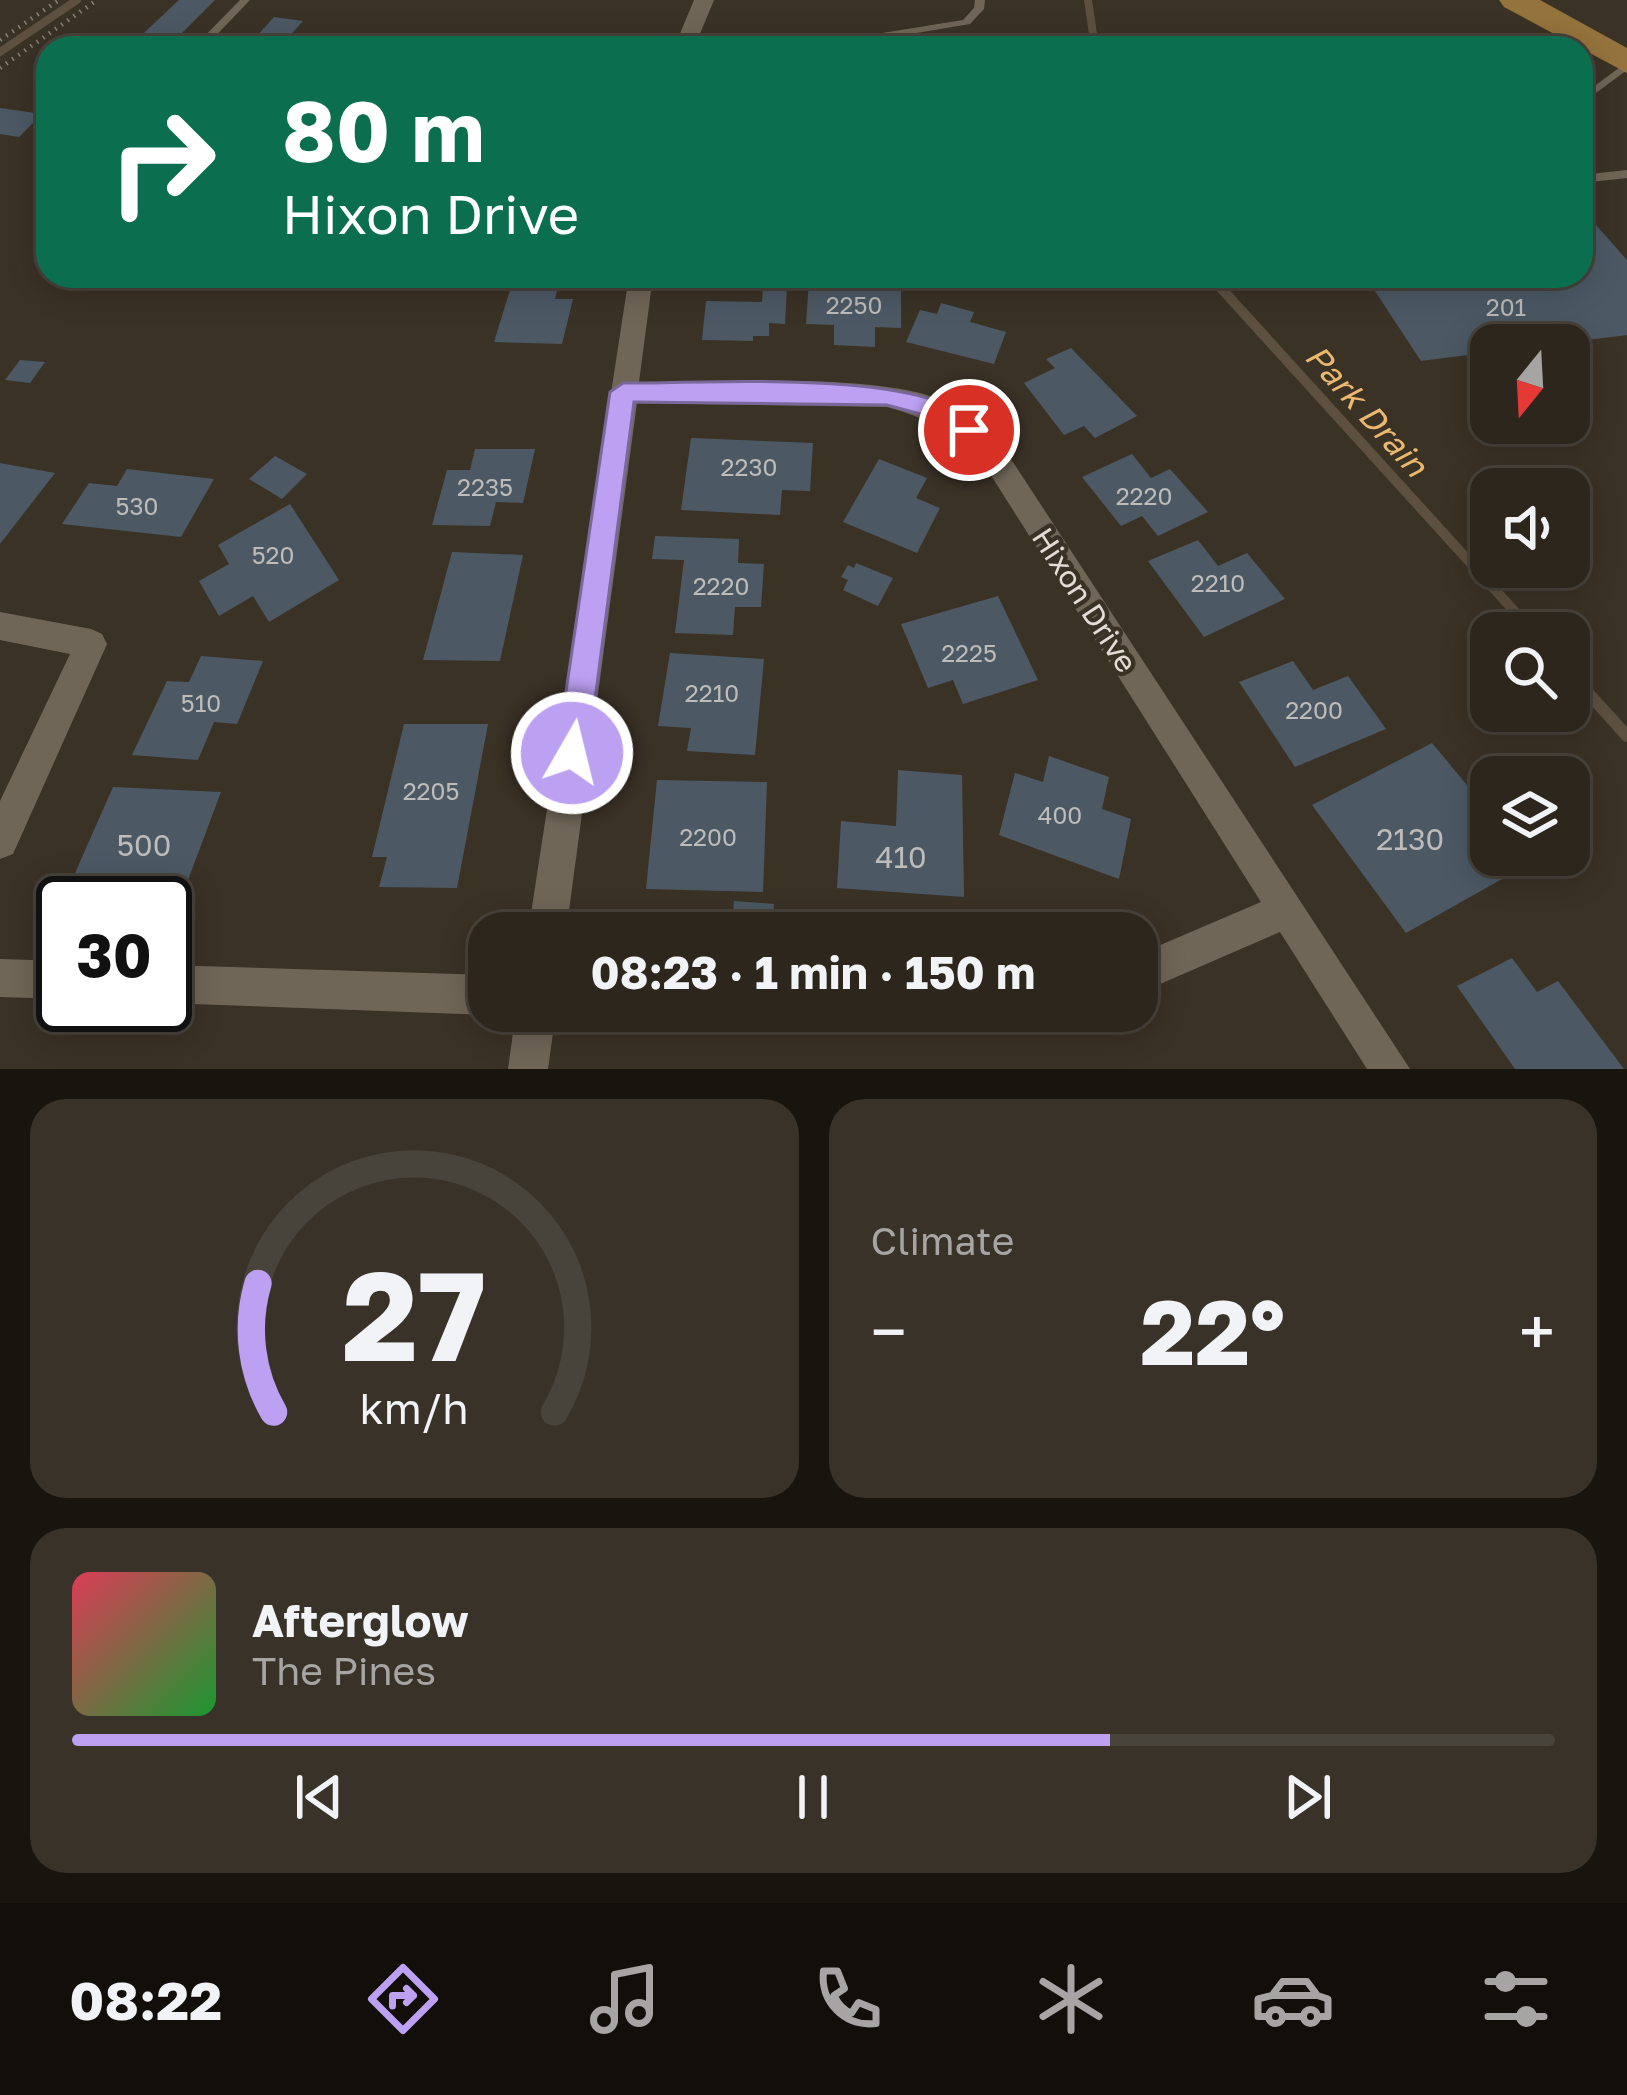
<!DOCTYPE html>
<meta charset="utf-8">
<style>
:root{--surface:#2c261c;--page:#383229;--text:#f1f3f6;--muted:#a6a5a3;--line:#48433b;--accent:#bca0f2}
body{margin:0;font-family:"Golos Text",sans-serif;background:var(--page);color:var(--text);height:100vh;display:flex;flex-direction:column;font-size:45px;white-space:nowrap}
*{box-sizing:border-box;margin:0}
p{font-size:39px;color:var(--muted)}
.icon{flex:none;width:66px;height:66px;fill:none;stroke:currentColor;stroke-width:2;stroke-linecap:round;stroke-linejoin:round}
.map{position:relative;height:1069px;overflow:hidden}
.sheet{display:flex;flex-direction:column;gap:30px;padding:30px;background:#18150f;flex:1}
.sheet>*{flex:none}
.banner{position:absolute;left:36px;top:36px;width:1557px;height:252px;border-radius:36px;box-shadow:0 6px 30px #0003,0 0 0 3px var(--line);background:#0b6e4f;color:#fff;overflow:hidden}
.needle{width:78px;rotate:198deg}
.fabs{position:absolute;left:1470px;top:324px;display:grid;gap:24px}
.fabs a{display:grid;place-items:center;width:120px;height:120px;border-radius:24px;background:var(--surface);box-shadow:0 6px 30px #0003,0 0 0 3px var(--line);font-size:60px}
.speed{position:absolute;left:36px;top:876px;display:flex;gap:24px;font-size:60px;font-weight:700;text-align:center}
.speed>*{display:grid;place-content:center;width:156px;height:156px;border-radius:50%;background:var(--surface);box-shadow:0 6px 30px #0003,0 0 0 3px var(--line);line-height:1}
.speed .limit{border:6px solid #111;border-radius:18px;background:#fff;color:#111}
.pin{position:absolute;display:grid;place-items:center;width:102px;height:102px;color:#fff;margin:-51px;border:6px solid #fff;border-radius:50%;box-shadow:0 3px 12px #0007}
.me{position:absolute;width:132px;margin:-66px;rotate:8deg;stroke-linejoin:round;filter:drop-shadow(0 0 9px #0008)}
.turn{display:flex;align-items:center;gap:42px;height:252px;padding:0 48px;font-size:54px}
.turn .icon{width:156px;height:156px;stroke-width:2.5}
.turn b{display:block;font-size:84px;line-height:102px}
.big{font-size:90px;font-weight:700;line-height:1.1}
.sheet .tile{flex:1;display:flex;flex-direction:column;justify-content:center;gap:18px;min-width:0;padding:0 42px;border-radius:36px;background:var(--page)}
.sheet .dial{align-items:center;gap:0}
.dial svg{height:312px;overflow:visible;fill:none;stroke:var(--line);stroke-width:7;stroke-linecap:round;text-anchor:middle}
.dial text{fill:var(--text);stroke:none}
.song{display:flex;align-items:center;gap:36px}
.cover{width:144px;height:144px;border-radius:18px;background:linear-gradient(135deg,hsl(350 70% 55%),hsl(130 70% 35%))}
.played{height:12px;border-radius:6px;background:linear-gradient(90deg,var(--accent) 70%,var(--line) 70%)}
.keys{display:flex;justify-content:space-around;direction:ltr}
.heat{display:flex;justify-content:space-between;align-items:center;font-size:66px;direction:ltr}
.sheet .tiles{flex:1;display:grid;gap:30px;grid-template-columns:1fr 1fr}
.tile:last-child{grid-column:span 2}
.trip{position:absolute;left:468px;top:912px;width:690px;height:120px;border-radius:36px;background:var(--surface);box-shadow:0 6px 30px #0003,0 0 0 3px var(--line);font-weight:700;line-height:120px;text-align:center}
.menu{display:flex;height:192px;justify-content:space-around;align-items:center;background:#120f0b;color:var(--muted)}
.menu .icon{width:84px;height:84px}
.menu .current{color:var(--accent)}
.menu b{font-size:54px;color:var(--text)}
.map>svg:first-child{display:block}
.lines{fill:none;stroke-linecap:round;stroke-linejoin:round}
.stream-far2{stroke:#5d5040;stroke-width:8}
.stream-far1{stroke:#5d5040;stroke-width:10}
.stream{stroke:#5d5040;stroke-width:12}
.building{fill:#4c5965}
.path{stroke:#878076;stroke-width:4.5;stroke-dasharray:1.5 6;stroke-linecap:butt}
.lane{fill:#706658;fill-rule:evenodd}
.street{fill:#706658;fill-rule:evenodd}
.primary{fill:#95733c;fill-rule:evenodd}
.route{fill:#bca0f2;stroke:#7a689d;stroke-width:3}
.labels{text-anchor:middle;dominant-baseline:central;stroke-width:9;stroke-linejoin:round;paint-order:stroke}
.number-label{font-size:24px;fill:#bdbcba}
.street-label{font-size:30px;fill:#e3ddd6;stroke:#3b3226}
.near-number-label{font-size:30px;fill:#bdbcba}
.water-label{font-size:33px;font-style:italic;fill:#ebb86d;stroke:#3b3226}
</style>
<div class="map">
<svg width="1627" height="1069" viewBox="0 0 1627 1069">
<rect width="100%" height="100%" fill="#3b3226"/>
<g class="lines">
<g class="stream-far2">
<polyline points="1088,0 1095,48"/>
<polyline points="0,52 77,0"/>
</g>
<polyline class="stream-far1" points="1210,276 1526,624"/>
<g class="stream">
<polyline points="1523,621 1534,633"/>
<polyline points="1569,672 1627,736"/>
</g>
</g>
<g class="building">
<polygon points="179,0 215,0 167,48 128,48"/>
<polygon points="274,17 303,21 279,48 246,48"/>
<polygon points="0,108 42,114 19,137 0,134"/>
<polygon points="1581,208 1627,260 1627,335 1548,345 1491,345 1491,352 1421,361 1365,276 1581,276"/>
<polygon points="535,281 559,282 555,299 573,299 562,344 494,342 510,290 532,291"/>
<polygon points="809,281 901,284 901,328 875,327 875,347 834,345 834,325 806,324"/>
<polygon points="763,286 787,286 785,324 769,323 769,336 753,336 753,341 702,340 706,301 762,302"/>
<polygon points="941,303 974,312 970,322 1006,332 994,364 906,342 920,310 937,314"/>
<polygon points="1071,348 1137,416 1095,438 1084,426 1064,435 1024,383 1055,368 1046,359"/>
<polygon points="20,360 45,362 30,383 5,380"/>
<polygon points="691,438 813,443 810,491 782,490 780,515 681,510"/>
<polygon points="475,449 535,449 523,503 496,502 490,526 432,525 447,470 470,470"/>
<polygon points="1132,454 1151,478 1170,469 1208,512 1158,536 1142,516 1121,526 1082,477"/>
<polygon points="275,456 307,474 282,499 249,479"/>
<polygon points="879,459 927,478 916,498 940,508 917,553 843,522"/>
<polygon points="0,463 55,473 0,544"/>
<polygon points="127,469 214,479 181,537 62,524 89,483 117,486"/>
<polygon points="290,504 339,580 269,622 253,596 219,616 199,581 229,564 218,545"/>
<polygon points="655,536 739,539 738,563 764,564 761,607 735,607 733,635 675,633 684,560 652,559"/>
<polygon points="1198,540 1218,566 1247,553 1285,599 1204,637 1148,561"/>
<polygon points="452,552 523,555 500,661 423,660"/>
<polygon points="856,563 893,578 878,606 843,590 848,580 841,577 848,565 854,568"/>
<polygon points="998,596 1038,680 963,704 953,680 928,688 901,624"/>
<polygon points="670,653 764,659 755,755 687,751 691,728 658,726"/>
<polygon points="201,656 263,661 237,724 214,722 198,760 132,755 167,681 189,682"/>
<polygon points="1293,661 1313,690 1348,676 1386,729 1295,767 1239,682"/>
<polygon points="404,724 488,724 457,888 379,887 387,857 372,857"/>
<polygon points="1432,743 1491,814 1491,835 1474,844 1502,879 1406,933 1312,805"/>
<polygon points="1049,756 1109,777 1102,809 1131,819 1119,879 999,835 1015,773 1043,782"/>
<polygon points="898,770 962,775 964,897 837,888 841,821 896,826"/>
<polygon points="657,780 767,782 763,892 646,889"/>
<polygon points="113,787 221,792 179,904 64,898"/>
<polygon points="734,901 774,904 772,929 732,927"/>
<polygon points="1512,958 1537,992 1558,981 1624,1069 1515,1069 1457,986"/>
</g>
<g class="lines">
<g class="path">
<polyline points="0,40 59,0"/>
<polyline points="0,68 97,0"/>
</g>
<g class="lane">
<polygon points="240,0 250,0 204,48 193,48"/>
<polygon points="975,0 985,0 984,9 970,24 827,48 803,48 808,45 963,20 974,8"/>
<polygon points="1466,34 1474,34 1485,48 1475,48 1465,36"/>
<polygon points="1627,62 1627,70 1581,104 1581,96"/>
<polygon points="1627,170 1627,178 1581,183 1581,175"/>
</g>
<g class="street">
<polygon points="694,0 714,0 694,48 674,48"/>
<path d="M 629,276 L 653,276 L 639,382 C 713,383 881,372 943,401 C 969,413 988,432 1007,453 L 1410,1069 L 1367,1069 L 1280,932 L 1137,994 L 1137,955 L 1261,902 L 987,469 C 957,436 930,418 887,407 L 637,403 L 566,933 L 528,933 Z"/>
<polygon points="0,612 91,629 102,634 107,644 13,854 0,859 0,801 70,654 0,640"/>
<polygon points="0,959 63,961 63,999 0,997"/>
<polygon points="165,965 489,975 489,1011 498,1011 489,1015 165,1003"/>
<polygon points="516,1011 556,1011 548,1069 508,1069"/>
</g>
<polygon class="primary" points="1499,0 1540,0 1627,48 1627,73 1504,7"/>
</g>
<path class="route" d="M 623,383 C 696,384 942,366 981,430 L 969,441 L 924,415 L 887,405 L 634,402 L 588,753 L 583,764 L 572,768 L 561,764 L 557,753 L 610,392 Z"/>
<g class="labels">
<g class="number-label">
<text x="854" y="304">2250</text>
<text x="1506" y="306">201</text>
<text x="749" y="466">2230</text>
<text x="485" y="486">2235</text>
<text x="1144" y="495">2220</text>
<text x="137" y="505">530</text>
<text x="273" y="554">520</text>
<text x="1218" y="582">2210</text>
<text x="721" y="585">2220</text>
<text x="969" y="652">2225</text>
<text x="712" y="692">2210</text>
<text x="201" y="702">510</text>
<text x="1314" y="709">2200</text>
<text x="431" y="790">2205</text>
<text x="1060" y="814">400</text>
<text x="708" y="836">2200</text>
</g>
<g class="street-label">
<text transform="translate(1085 600) rotate(57)">Hixon Drive</text>
</g>
<g class="near-number-label">
<text x="1410" y="839">2130</text>
<text x="144" y="845">500</text>
<text x="901" y="857">410</text>
</g>
<g class="water-label">
<text transform="translate(1367 410) rotate(48)">Park Drain</text>
</g>
</g>
</svg>
<div class="fabs">
<a><svg class="needle" viewBox="-14 -14 28 28"><path d="M0-13l5 13h-10z" fill="#e53935"/><path d="M0 13l5-13h-10z" fill="#a6a5a3"/></svg></a>
<a><svg class="icon" aria-label="sound" viewBox="0 0 24 24"><path d="M4 9h4l5-4v14l-5-4H4zM17 9q2 3 0 6"/></svg></a>
<a><svg class="icon" aria-label="search" viewBox="0 0 24 24"><circle cx="10" cy="10" r="6"/><path d="M15 15l6 6"/></svg></a>
<a><svg class="icon" aria-label="layers" viewBox="0 0 24 24"><path d="M12 4l9 5-9 5-9-5zM3 14l9 5 9-5"/></svg></a>
</div>
<div class="speed"><div class="limit">30</div></div>
<div class="pin" style="left:969px;top:430px;background:#d93025"><svg class="icon" aria-label="arrive" viewBox="0 0 24 24"><path d="M6 21V4h12l-3 4 3 4H6"/></svg></div>
<svg class="me" style="left:572px;top:753px" viewBox="-20 -20 40 40"><circle r="17" fill="#bca0f2" stroke="#fff" stroke-width="3"/><path d="M0-11L8 9 0 5-8 9z" fill="#fff"/></svg>
<div class="trip">08:23 · 1 min · 150 m</div>
<div class="banner">
<div class="turn"><svg class="icon" aria-label="right" viewBox="0 0 24 24"><path d="M7 20v-9h11M14 6l5 5-5 5"/></svg><div><b>80 m</b>Hixon Drive</div></div>
</div>
</div>
<section class="sheet">
<div class="tiles">
<div class="tile dial"><svg viewBox="0 0 100 80">
<path d="M14 69A42 42 0 1 1 86 69"/>
<path d="M14 69A42 42 0 0 1 10 36" stroke="#bca0f2"/>
<text x="50" y="56" font-size="32" font-weight="700">27</text>
<text x="50" y="72" font-size="11">km/h</text>
</svg></div>
<div class="tile"><p>Climate</p>
<div class="heat"><a>−</a><b class="big">22°</b><a>+</a></div>
</div>
<div class="tile">
<div class="song"><i class="cover"></i><div><b>Afterglow</b><p>The Pines</p></div></div>
<div class="played"></div>
<div class="keys"><svg class="icon" aria-label="previous" viewBox="0 0 24 24"><path d="M18 5L8 12l10 7zM5 5v14"/></svg><svg class="icon" aria-label="pause" viewBox="0 0 24 24"><path d="M8 5v14M16 5v14"/></svg><svg class="icon" aria-label="next" viewBox="0 0 24 24"><path d="M6 5l10 7-10 7zM19 5v14"/></svg></div>
</div>
</div>
</section>
<nav class="menu">
<b>08:22</b>
<svg class="icon current" aria-label="directions" viewBox="0 0 24 24"><path d="M12 3l9 9-9 9-9-9zM9 14v-3h6M13 9l2 2-2 2"/></svg>
<svg class="icon" aria-label="music" viewBox="0 0 24 24"><path d="M9 18V5l10-2v13"/><circle cx="6" cy="18" r="3"/><circle cx="16" cy="16" r="3"/></svg>
<svg class="icon" aria-label="phone" viewBox="0 0 24 24"><path d="M5 4h4l2 5-3 2q2 4 5 5l2-3 5 2v4C11 20 4 13 5 4z"/></svg>
<svg class="icon" aria-label="climate" viewBox="0 0 24 24"><path d="M12 3v18M4 7l16 10M4 17L20 7"/></svg>
<svg class="icon" aria-label="car" viewBox="0 0 24 24"><path d="M5 17H2v-5l4-1 3-4h7l3 4 3 1v5h-3M9 17h6M6 11h13"/><circle cx="7" cy="17" r="2"/><circle cx="17" cy="17" r="2"/></svg>
<svg class="icon" aria-label="filters" viewBox="0 0 24 24"><path d="M4 7h16M4 17h16"/><circle cx="9" cy="7" r="2"/><circle cx="15" cy="17" r="2"/></svg>
</nav>
